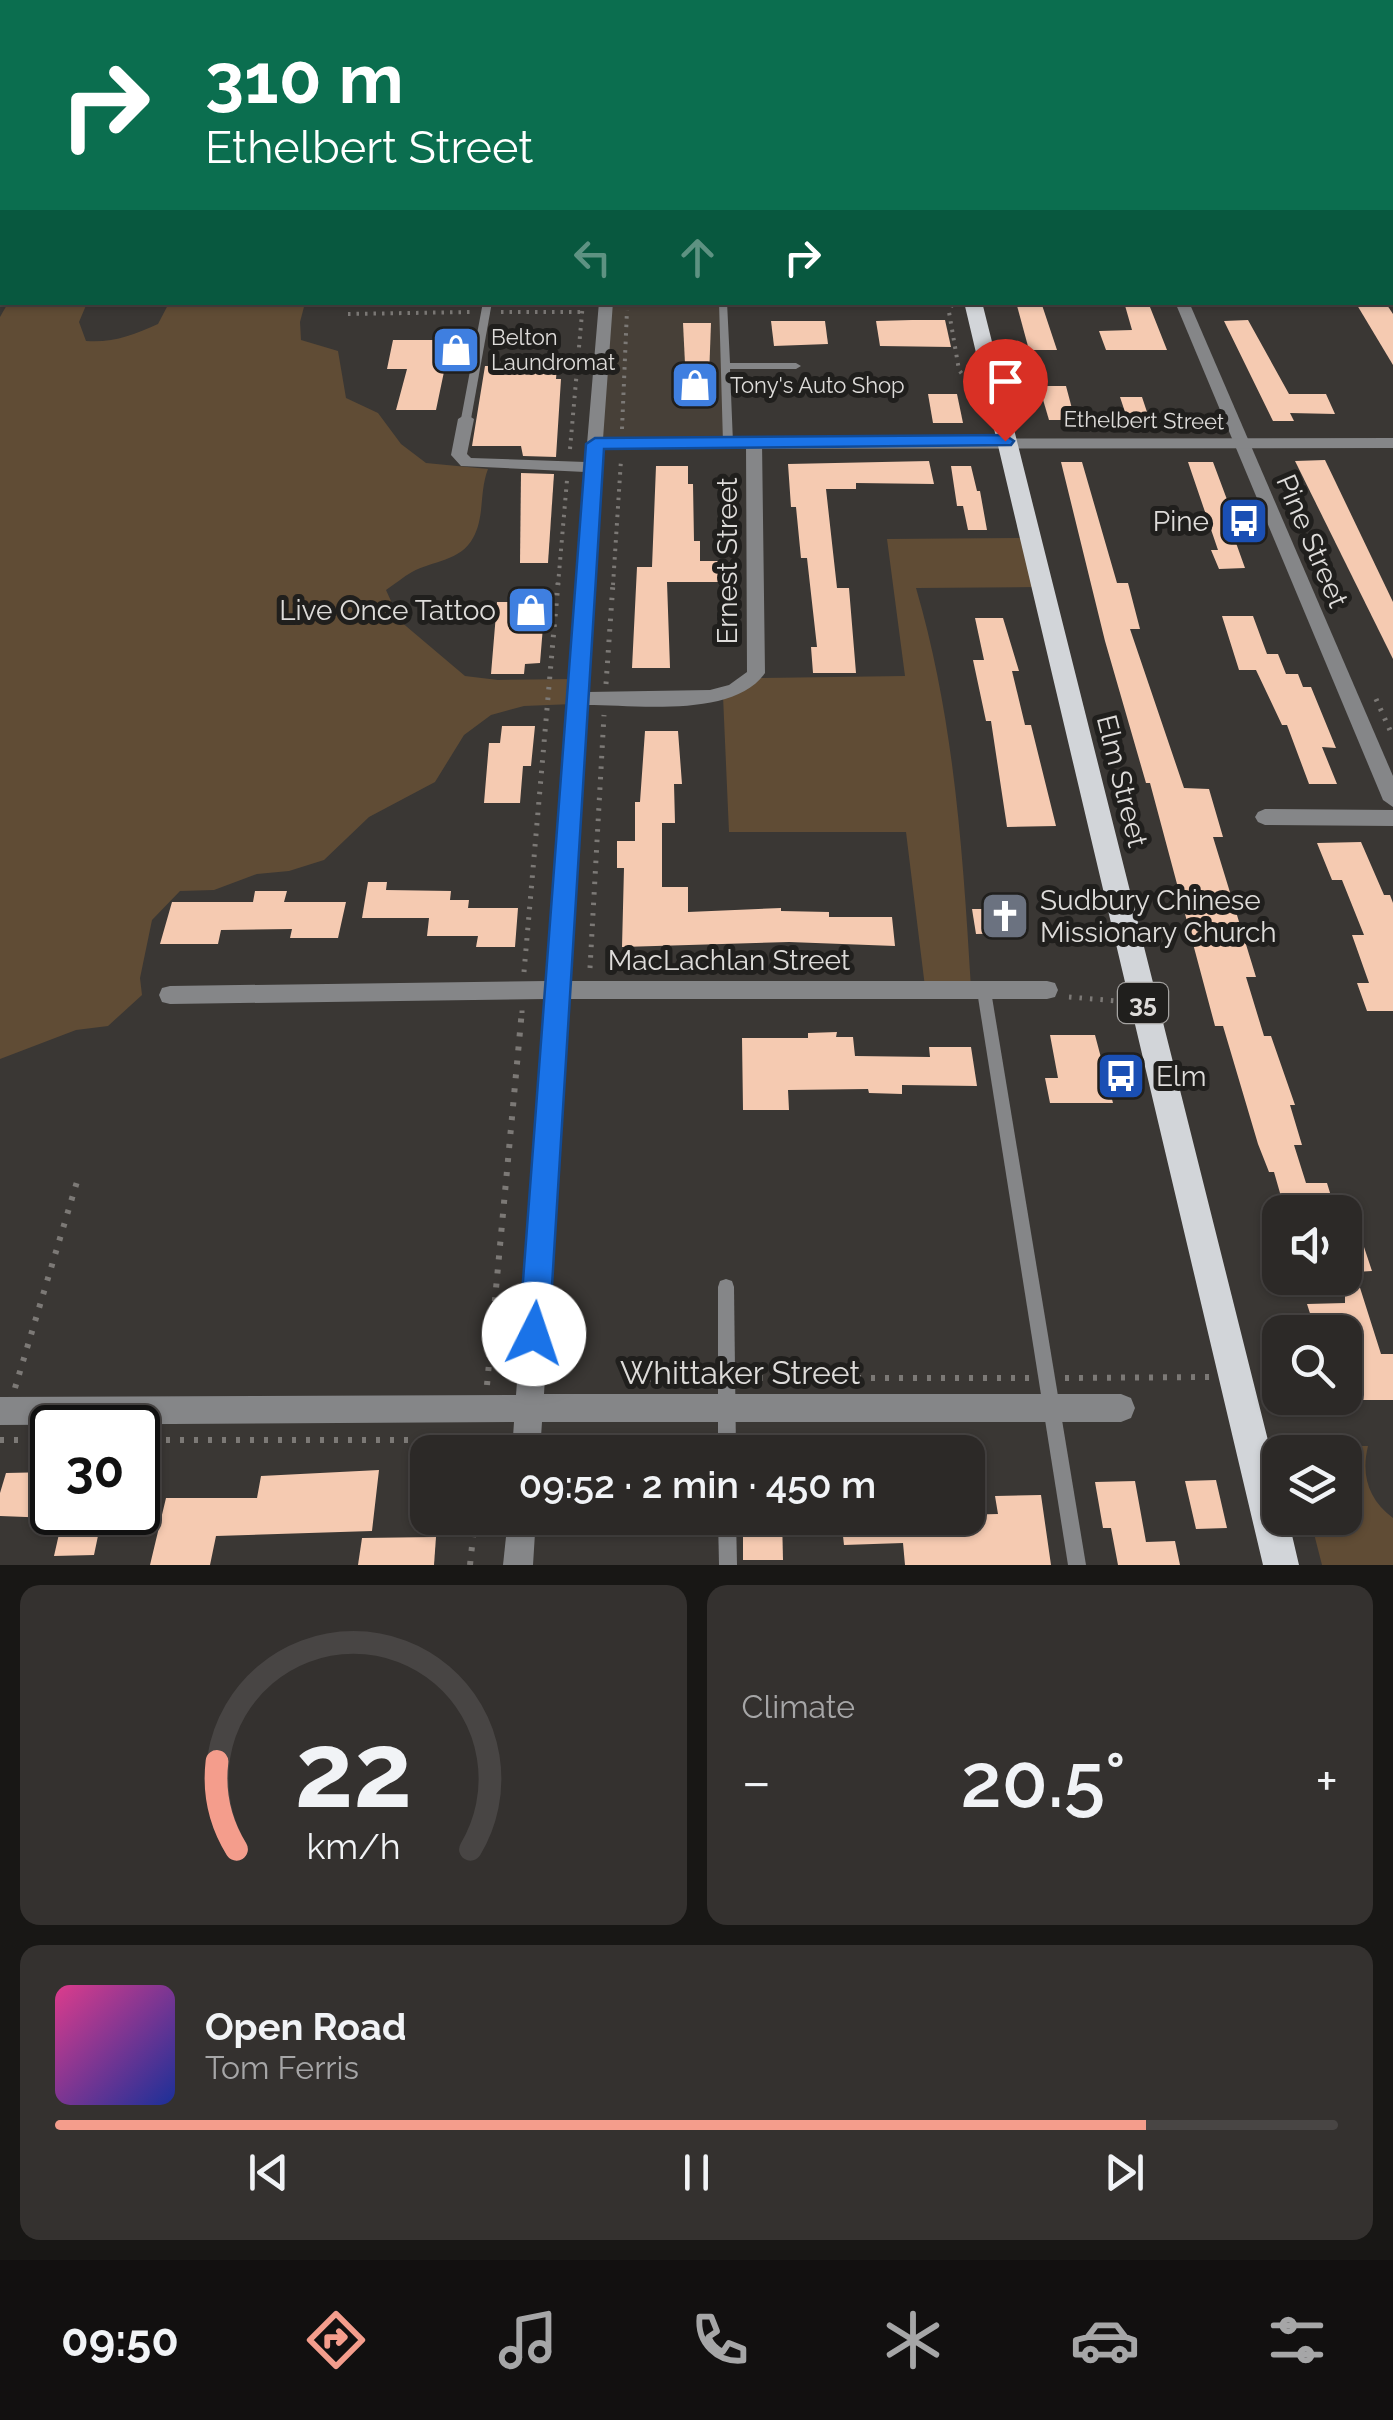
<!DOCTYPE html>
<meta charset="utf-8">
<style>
:root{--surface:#2c2927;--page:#34312f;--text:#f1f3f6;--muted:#a6a6a7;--line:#484544;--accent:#f49d8c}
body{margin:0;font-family:Raleway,sans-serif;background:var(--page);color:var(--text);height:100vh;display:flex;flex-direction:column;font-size:38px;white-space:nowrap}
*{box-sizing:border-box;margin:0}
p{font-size:32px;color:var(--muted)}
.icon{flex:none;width:55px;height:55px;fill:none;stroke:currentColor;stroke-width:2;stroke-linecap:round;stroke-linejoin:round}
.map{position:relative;height:1565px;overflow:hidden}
.panel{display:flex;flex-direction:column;gap:20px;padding:20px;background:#181715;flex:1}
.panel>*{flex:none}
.banner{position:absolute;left:0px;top:0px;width:1395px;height:305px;box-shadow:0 2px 8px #0004,0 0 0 2px var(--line);background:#0b6e4f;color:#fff;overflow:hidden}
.buttons{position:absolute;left:1262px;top:1195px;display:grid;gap:20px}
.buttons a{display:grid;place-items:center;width:100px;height:100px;border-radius:20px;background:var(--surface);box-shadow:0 2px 8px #0004,0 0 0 2px var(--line);font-size:50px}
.speed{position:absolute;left:30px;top:1405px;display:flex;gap:20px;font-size:50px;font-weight:700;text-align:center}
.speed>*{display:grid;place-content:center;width:130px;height:130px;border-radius:50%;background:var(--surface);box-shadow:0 2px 8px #0004,0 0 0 2px var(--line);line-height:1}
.speed .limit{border:5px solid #111;border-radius:15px;background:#fff;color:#111}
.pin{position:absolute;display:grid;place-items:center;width:85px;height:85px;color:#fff;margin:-102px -42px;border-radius:50% 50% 50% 0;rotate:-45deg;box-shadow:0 0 10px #0007}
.pin .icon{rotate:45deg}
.me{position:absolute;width:110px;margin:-55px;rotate:4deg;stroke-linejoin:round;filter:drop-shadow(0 0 8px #0008)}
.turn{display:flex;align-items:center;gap:35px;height:210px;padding:0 40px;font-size:45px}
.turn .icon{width:130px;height:130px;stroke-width:2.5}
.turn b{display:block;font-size:70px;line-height:85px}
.lanes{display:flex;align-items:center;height:95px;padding:0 40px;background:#0003;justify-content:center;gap:50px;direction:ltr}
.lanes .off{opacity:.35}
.big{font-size:75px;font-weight:600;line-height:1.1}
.panel .tile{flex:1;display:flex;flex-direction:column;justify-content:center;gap:15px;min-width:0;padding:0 35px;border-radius:20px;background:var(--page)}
.panel .dial{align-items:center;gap:0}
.dial svg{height:260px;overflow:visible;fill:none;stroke:var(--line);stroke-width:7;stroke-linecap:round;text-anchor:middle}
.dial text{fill:var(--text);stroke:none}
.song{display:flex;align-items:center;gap:30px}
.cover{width:120px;height:120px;border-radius:15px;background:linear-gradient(135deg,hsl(330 70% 55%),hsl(230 70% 35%))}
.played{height:10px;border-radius:5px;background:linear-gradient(90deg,var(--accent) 85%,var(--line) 85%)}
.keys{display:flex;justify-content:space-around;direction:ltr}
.heat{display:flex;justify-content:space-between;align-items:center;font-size:55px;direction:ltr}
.panel .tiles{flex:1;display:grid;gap:20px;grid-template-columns:1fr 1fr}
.tile:last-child{grid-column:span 2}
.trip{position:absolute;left:410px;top:1435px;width:575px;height:100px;border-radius:20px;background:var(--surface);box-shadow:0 2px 8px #0004,0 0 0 2px var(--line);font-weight:600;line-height:100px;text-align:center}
.menu{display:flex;height:160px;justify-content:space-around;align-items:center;background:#121010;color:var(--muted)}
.menu .icon{width:70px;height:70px}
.menu .active{color:var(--accent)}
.menu b{font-size:45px;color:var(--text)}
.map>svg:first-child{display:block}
.built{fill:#474038}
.green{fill:#604c35}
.building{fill:#f5cab1}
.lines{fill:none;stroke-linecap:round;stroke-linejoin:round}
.path-far2{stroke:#7c7976;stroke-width:4;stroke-dasharray:2.5 6;stroke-linecap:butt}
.path-far1{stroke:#7c7976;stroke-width:5;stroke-dasharray:2.5 8;stroke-linecap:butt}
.path{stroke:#7c7976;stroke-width:6;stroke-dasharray:4 10;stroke-linecap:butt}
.service{fill:#858688;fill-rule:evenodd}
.minor{fill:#858688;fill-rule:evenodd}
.tertiary{fill:#858688;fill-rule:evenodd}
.primary{fill:#d2d5d9;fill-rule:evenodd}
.route{fill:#1a73e8;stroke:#114b97;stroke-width:2.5}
.labels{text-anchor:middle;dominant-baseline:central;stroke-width:10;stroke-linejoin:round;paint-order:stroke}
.far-poi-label{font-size:22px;fill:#dedcda;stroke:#201f1d;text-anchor:start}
.far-street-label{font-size:22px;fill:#dedcda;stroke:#201f1d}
.shield{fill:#201f1d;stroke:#a5a3a1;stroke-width:2.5}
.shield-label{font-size:25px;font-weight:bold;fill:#dedcda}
.poi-label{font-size:28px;fill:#dedcda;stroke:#201f1d;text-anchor:end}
.street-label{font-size:28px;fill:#dedcda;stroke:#201f1d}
.near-street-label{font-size:32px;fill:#dedcda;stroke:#201f1d}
</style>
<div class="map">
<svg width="1393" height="1565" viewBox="0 0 1393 1565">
<rect width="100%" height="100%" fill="#3a3734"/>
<polygon class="built" points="607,303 722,303 726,442 598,443"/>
<g class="green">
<path d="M 8,303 L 87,303 L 79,322 L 86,341 C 113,343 134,335 158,324 L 169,303 L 305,303 L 300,322 L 301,340 L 338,351 L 346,398 L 378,413 L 401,444 L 426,463 L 488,469 C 479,492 485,517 473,538 C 461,561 432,561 412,572 C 403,577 395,584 386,590 L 400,621 L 465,676 L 498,680 L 576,679 L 573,704 L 524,706 L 491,715 L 464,735 L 435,782 L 369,817 L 324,860 L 289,871 L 257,874 L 214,890 L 180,891 L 152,920 L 140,978 L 142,995 L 108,1026 L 76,1030 L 0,1059 L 0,317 Z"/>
<path d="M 1027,538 L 1039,587 L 916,588 C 954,718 963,853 971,988 L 925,987 L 906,832 L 729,832 L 723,696 L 759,678 L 905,676 L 887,539 Z"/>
<path d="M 1291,1446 L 1368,1446 C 1361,1475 1368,1499 1393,1518 L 1393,1565 L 1322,1565 L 1310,1518 L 1345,1518 L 1345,1452 L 1293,1452 Z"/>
</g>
<g class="building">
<polygon points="1016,302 1041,302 1057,350 1029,350"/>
<polygon points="1124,302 1148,302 1167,350 1106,350 1099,331 1132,330"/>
<polygon points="1357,305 1387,305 1393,314 1393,365"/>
<polygon points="912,320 945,320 951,347 880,346 876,321"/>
<polygon points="1248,320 1289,394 1326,394 1335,414 1290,413 1294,421 1273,421 1224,321"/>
<polygon points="771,321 825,321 828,344 774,346"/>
<polygon points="683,323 711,323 708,404 687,404"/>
<polygon points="393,340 439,340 440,367 445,367 436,410 396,410 407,369 387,369"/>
<polygon points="485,366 557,366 556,379 561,379 556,457 523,456 521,446 472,446"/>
<polygon points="1039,386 1066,386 1075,420 1049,420"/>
<polygon points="928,394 957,394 963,423 933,423"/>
<polygon points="1120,397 1142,397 1150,421 1128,421"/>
<polygon points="1325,460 1393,602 1393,659 1295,461"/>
<polygon points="929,461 934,484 856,483 856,489 826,489 837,588 849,588 856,673 813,673 811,647 817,647 807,558 801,558 796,507 791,507 788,464"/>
<polygon points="1061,462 1082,462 1117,583 1128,583 1140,629 1130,629 1184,788 1209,789 1223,837 1213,837 1256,977 1246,977 1264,1036 1271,1036 1295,1105 1290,1105 1302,1145 1294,1145 1306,1183 1327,1183 1334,1206 1284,1207 1274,1172 1269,1172 1258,1144 1223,1026 1215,1026 1150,783 1146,783 1105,641"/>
<polygon points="1188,462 1213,462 1238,529 1231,529 1245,568 1219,569 1211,550 1218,550"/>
<polygon points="656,466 688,466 688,484 693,484 694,541 700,541 700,561 719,561 720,582 667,582 670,668 632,668 637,567 652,567"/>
<polygon points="951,466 971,466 977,491 980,491 987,530 968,530 963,506 957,506"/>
<polygon points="521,473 554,474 548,563 520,563"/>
<polygon points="497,602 545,602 540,663 525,664 524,674 491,674"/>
<polygon points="1222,616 1253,616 1267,654 1278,654 1286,674 1298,674 1303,687 1311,687 1336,748 1322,747 1337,784 1309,784 1287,725 1282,725 1256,670 1239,670"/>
<polygon points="975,618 1003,618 1019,671 1012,671 1025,725 1031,725 1056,826 1007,827 991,721 986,721 973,660 984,660"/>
<polygon points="502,726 535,726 531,766 523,766 520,803 484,803 489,743 500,743"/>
<polygon points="645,731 678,731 682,784 674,784 675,823 662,823 662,887 688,887 688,912 781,908 781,911 829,912 829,917 892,917 895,946 789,942 622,947 624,868 617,868 617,841 635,841 635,802 640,802"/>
<polygon points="1361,842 1384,895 1390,895 1393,903 1393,1011 1367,1011 1357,983 1369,983 1352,935 1364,935 1342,880 1332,880 1317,843"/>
<polygon points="368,882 387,882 386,890 451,891 450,900 469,900 468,908 518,908 515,947 476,947 478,936 427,936 429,918 362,918"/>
<polygon points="255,891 287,891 284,902 346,902 338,938 290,938 292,929 221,930 218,944 160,944 172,902 253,902"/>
<polygon points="972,909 1023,909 1028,933 976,934"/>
<polygon points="837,1032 836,1037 853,1037 855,1056 930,1057 929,1047 971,1047 977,1086 902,1085 902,1094 869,1093 868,1089 788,1090 789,1110 743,1110 742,1038 808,1038 808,1033"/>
<polygon points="1050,1035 1095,1035 1113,1103 1050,1103 1045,1078 1058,1078"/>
<polygon points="1345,1202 1349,1202 1372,1271 1355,1272 1381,1354 1393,1354 1393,1400 1345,1400 1345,1332 1316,1332 1307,1304 1345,1303"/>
<polygon points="379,1470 372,1531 216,1536 210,1565 150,1565 166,1498 257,1498 261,1476"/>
<polygon points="52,1472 52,1518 0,1516 0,1493 6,1473"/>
<polygon points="1216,1480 1227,1528 1196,1529 1185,1481"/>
<polygon points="1135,1481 1146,1542 1175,1541 1180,1565 1118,1565 1111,1528 1103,1528 1095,1482"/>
<polygon points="1041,1495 1051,1565 905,1565 903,1543 844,1545 841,1518 998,1514 995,1496"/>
<polygon points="64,1512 103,1512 94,1555 54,1556"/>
<polygon points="743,1518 782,1518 783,1560 743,1560"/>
<polygon points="436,1537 434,1565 358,1565 362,1538"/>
</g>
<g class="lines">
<g class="path-far2">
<polyline points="952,305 949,312 959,370 970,384"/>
<polyline points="501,312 582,312"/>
<polyline points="348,314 470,312"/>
<polyline points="622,429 627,310"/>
<polyline points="570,449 583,302"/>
<polyline points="558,585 567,480"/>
<polyline points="613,585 621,460"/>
</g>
<g class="path-far1">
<polyline points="606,684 613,583"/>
<polyline points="1376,699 1393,737"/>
<polyline points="590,968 604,715"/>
<polyline points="524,972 558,583"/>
<polyline points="1069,997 1117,1001"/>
<polyline points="522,1013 522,1008"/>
</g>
<g class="path">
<polyline points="745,1378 1029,1378"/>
<polyline points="1065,1378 1209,1377"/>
<polyline points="635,1379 709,1378"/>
<polyline points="487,1385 522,1010"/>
<polyline points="15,1388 79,1175"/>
<polyline points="0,1440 52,1440"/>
<polyline points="138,1440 455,1440 481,1445"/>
<polyline points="480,1452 483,1431"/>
<polyline points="470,1565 475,1518"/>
</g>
<g class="service">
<polygon points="353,0 360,0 361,2 355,2"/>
<polygon points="483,302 492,302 471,419 466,422 461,419"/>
<polygon points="719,302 727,302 730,363 796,363 801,366 796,369 730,369 733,443 728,446 723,443"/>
<polygon points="984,985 989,987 991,991 1086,1565 1068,1565 977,991 979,987"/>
<polygon points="726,1279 732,1281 734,1287 736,1452 718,1452 718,1287 720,1281"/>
<polygon points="718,1518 736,1518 737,1565 719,1565"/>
</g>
<g class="minor">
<polygon points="443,0 454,0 455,2 445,2"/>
<rect x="0" y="187" width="2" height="8"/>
<rect x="1392" y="228" width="1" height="8"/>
<rect x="1392" y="243" width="1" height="9"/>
<polygon points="0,297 2,302 7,304 0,305"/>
<polygon points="1175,302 1189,302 1393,776 1393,807 1383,800"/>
<path d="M 466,414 L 474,419 L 467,454 L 471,458 L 586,462 L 589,441 L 595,439 L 603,444 L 587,692 L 710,690 L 729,685 L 747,672 L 746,442 L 754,437 L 762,442 L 765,673 C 734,718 636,705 587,705 L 569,981 L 1047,981 L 1055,983 L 1058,990 L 1055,997 L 1047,999 L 568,999 L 544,1394 L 1121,1394 L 1131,1398 L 1135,1408 L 1131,1418 L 1121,1422 L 542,1422 L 540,1452 L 512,1452 L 514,1422 L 0,1425 L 0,1397 L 516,1395 L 546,999 L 170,1004 L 162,1002 L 159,995 L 162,988 L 170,986 L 547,981 L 585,472 L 461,466 L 451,455 L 458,419 Z"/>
<polygon points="1265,809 1393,810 1393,826 1265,825 1258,822 1255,817 1258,812"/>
<polygon points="508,1518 536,1518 533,1565 503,1565"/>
</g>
<g class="tertiary">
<polygon points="2,146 2,156 0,157 0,147"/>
<polygon points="599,302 613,302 603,439 1393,438 1393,448 595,449 587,444"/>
</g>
<polygon class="primary" points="964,302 982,302 1280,1488 1280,1518 1288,1518 1299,1565 1263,1565"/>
</g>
<polygon class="route" points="1005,435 1014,441 1011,445 604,449 549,1334 545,1344 534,1348 524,1344 519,1334 586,444 595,438"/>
<defs>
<g id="shop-square" transform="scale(2.5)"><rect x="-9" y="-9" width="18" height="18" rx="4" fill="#3f7fe0" stroke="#201f1d"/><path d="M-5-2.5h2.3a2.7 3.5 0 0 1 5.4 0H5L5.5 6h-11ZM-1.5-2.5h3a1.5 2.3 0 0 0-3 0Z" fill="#fff"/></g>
<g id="bus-square" transform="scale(2.5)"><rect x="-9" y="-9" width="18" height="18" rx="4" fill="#1a4fb4" stroke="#201f1d"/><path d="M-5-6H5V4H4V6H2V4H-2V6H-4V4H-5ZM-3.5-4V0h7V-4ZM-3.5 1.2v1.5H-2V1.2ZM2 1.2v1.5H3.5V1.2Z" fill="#fff"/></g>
<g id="church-square" transform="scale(2.5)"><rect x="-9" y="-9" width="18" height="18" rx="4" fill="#6b7280" stroke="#201f1d"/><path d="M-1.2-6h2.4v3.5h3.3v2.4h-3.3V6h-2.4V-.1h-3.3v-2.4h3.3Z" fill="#fff"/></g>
</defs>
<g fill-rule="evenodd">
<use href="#shop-square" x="456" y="350"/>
<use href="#shop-square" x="695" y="385"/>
<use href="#bus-square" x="1244" y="521"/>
<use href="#shop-square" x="531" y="610"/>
<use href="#church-square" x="1005" y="916"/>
<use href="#bus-square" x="1121" y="1076"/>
</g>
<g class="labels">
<g class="far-poi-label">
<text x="491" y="337">Belton<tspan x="491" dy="25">Laundromat</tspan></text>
<text x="730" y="385">Tony's Auto Shop</text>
</g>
<g class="far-street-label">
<text transform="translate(1144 420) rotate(1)">Ethelbert Street</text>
</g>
<rect class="shield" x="1118" y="983" width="50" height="40" rx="8"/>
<g class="shield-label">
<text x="1143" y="1003">35</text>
</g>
<g class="poi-label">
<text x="1209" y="521">Pine</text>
<text x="496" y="610">Live Once Tattoo</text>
<text x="1040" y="900" text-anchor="start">Sudbury Chinese<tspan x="1040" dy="32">Missionary Church</tspan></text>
<text x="1156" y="1076" text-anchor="start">Elm</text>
</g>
<g class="street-label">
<text transform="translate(1312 541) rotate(67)">Pine Street</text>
<text transform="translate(727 561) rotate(-90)">Ernest Street</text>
<text transform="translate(1122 781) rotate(76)">Elm Street</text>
<text x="729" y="960">MacLachlan Street</text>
</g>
<g class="near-street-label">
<text x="740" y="1372">Whittaker Street</text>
</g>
</g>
</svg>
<div class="buttons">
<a><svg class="icon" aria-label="sound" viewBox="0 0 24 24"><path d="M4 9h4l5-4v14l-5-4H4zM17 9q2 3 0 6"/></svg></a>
<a><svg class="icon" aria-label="search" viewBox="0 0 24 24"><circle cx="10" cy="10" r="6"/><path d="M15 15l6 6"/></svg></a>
<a><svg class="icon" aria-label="layers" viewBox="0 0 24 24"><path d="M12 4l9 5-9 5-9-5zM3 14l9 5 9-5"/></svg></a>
</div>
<div class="speed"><div class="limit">30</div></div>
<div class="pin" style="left:1005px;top:441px;background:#d93025"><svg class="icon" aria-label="arrive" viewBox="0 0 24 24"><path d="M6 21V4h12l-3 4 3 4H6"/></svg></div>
<svg class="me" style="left:534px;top:1334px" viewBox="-20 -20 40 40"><circle r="19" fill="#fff"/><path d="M0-13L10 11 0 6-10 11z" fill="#1a73e8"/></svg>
<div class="trip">09:52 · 2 min · 450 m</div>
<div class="banner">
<div class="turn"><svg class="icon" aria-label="right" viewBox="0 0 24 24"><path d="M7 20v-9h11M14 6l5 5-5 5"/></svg><div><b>310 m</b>Ethelbert Street</div></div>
<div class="lanes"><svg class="icon off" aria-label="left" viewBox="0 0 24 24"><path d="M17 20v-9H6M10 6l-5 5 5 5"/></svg><svg class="icon off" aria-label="ahead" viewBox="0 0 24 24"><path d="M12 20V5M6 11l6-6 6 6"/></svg><svg class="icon" aria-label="right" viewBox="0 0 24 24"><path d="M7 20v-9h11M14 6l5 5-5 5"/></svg></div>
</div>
</div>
<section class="panel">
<div class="tiles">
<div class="tile dial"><svg viewBox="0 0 100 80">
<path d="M14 69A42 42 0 1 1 86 69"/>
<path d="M14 69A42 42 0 0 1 8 42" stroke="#f49d8c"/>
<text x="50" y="56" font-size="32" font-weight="700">22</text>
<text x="50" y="72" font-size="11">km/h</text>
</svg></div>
<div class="tile"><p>Climate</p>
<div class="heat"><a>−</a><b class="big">20.5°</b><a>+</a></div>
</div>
<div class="tile">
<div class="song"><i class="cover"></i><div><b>Open Road</b><p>Tom Ferris</p></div></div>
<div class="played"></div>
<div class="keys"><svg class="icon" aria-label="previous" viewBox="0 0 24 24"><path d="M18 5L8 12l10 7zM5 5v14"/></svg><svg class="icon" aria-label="pause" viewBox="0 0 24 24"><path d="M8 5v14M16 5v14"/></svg><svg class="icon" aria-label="next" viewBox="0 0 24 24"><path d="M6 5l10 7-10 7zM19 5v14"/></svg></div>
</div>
</div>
</section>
<nav class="menu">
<b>09:50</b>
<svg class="icon active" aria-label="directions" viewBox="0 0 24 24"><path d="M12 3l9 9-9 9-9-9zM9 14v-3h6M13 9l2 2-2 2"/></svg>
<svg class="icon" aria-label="music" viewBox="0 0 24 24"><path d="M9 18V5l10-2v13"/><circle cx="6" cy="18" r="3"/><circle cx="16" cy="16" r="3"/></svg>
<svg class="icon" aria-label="phone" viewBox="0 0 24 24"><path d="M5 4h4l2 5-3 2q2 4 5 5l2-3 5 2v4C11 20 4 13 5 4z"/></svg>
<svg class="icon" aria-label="climate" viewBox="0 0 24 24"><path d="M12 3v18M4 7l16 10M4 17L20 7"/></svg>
<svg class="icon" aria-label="car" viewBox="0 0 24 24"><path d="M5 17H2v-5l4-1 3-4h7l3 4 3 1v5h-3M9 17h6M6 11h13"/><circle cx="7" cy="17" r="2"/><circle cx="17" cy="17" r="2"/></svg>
<svg class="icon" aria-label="filters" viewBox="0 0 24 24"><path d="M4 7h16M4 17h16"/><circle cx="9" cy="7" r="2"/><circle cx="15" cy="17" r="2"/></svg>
</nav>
